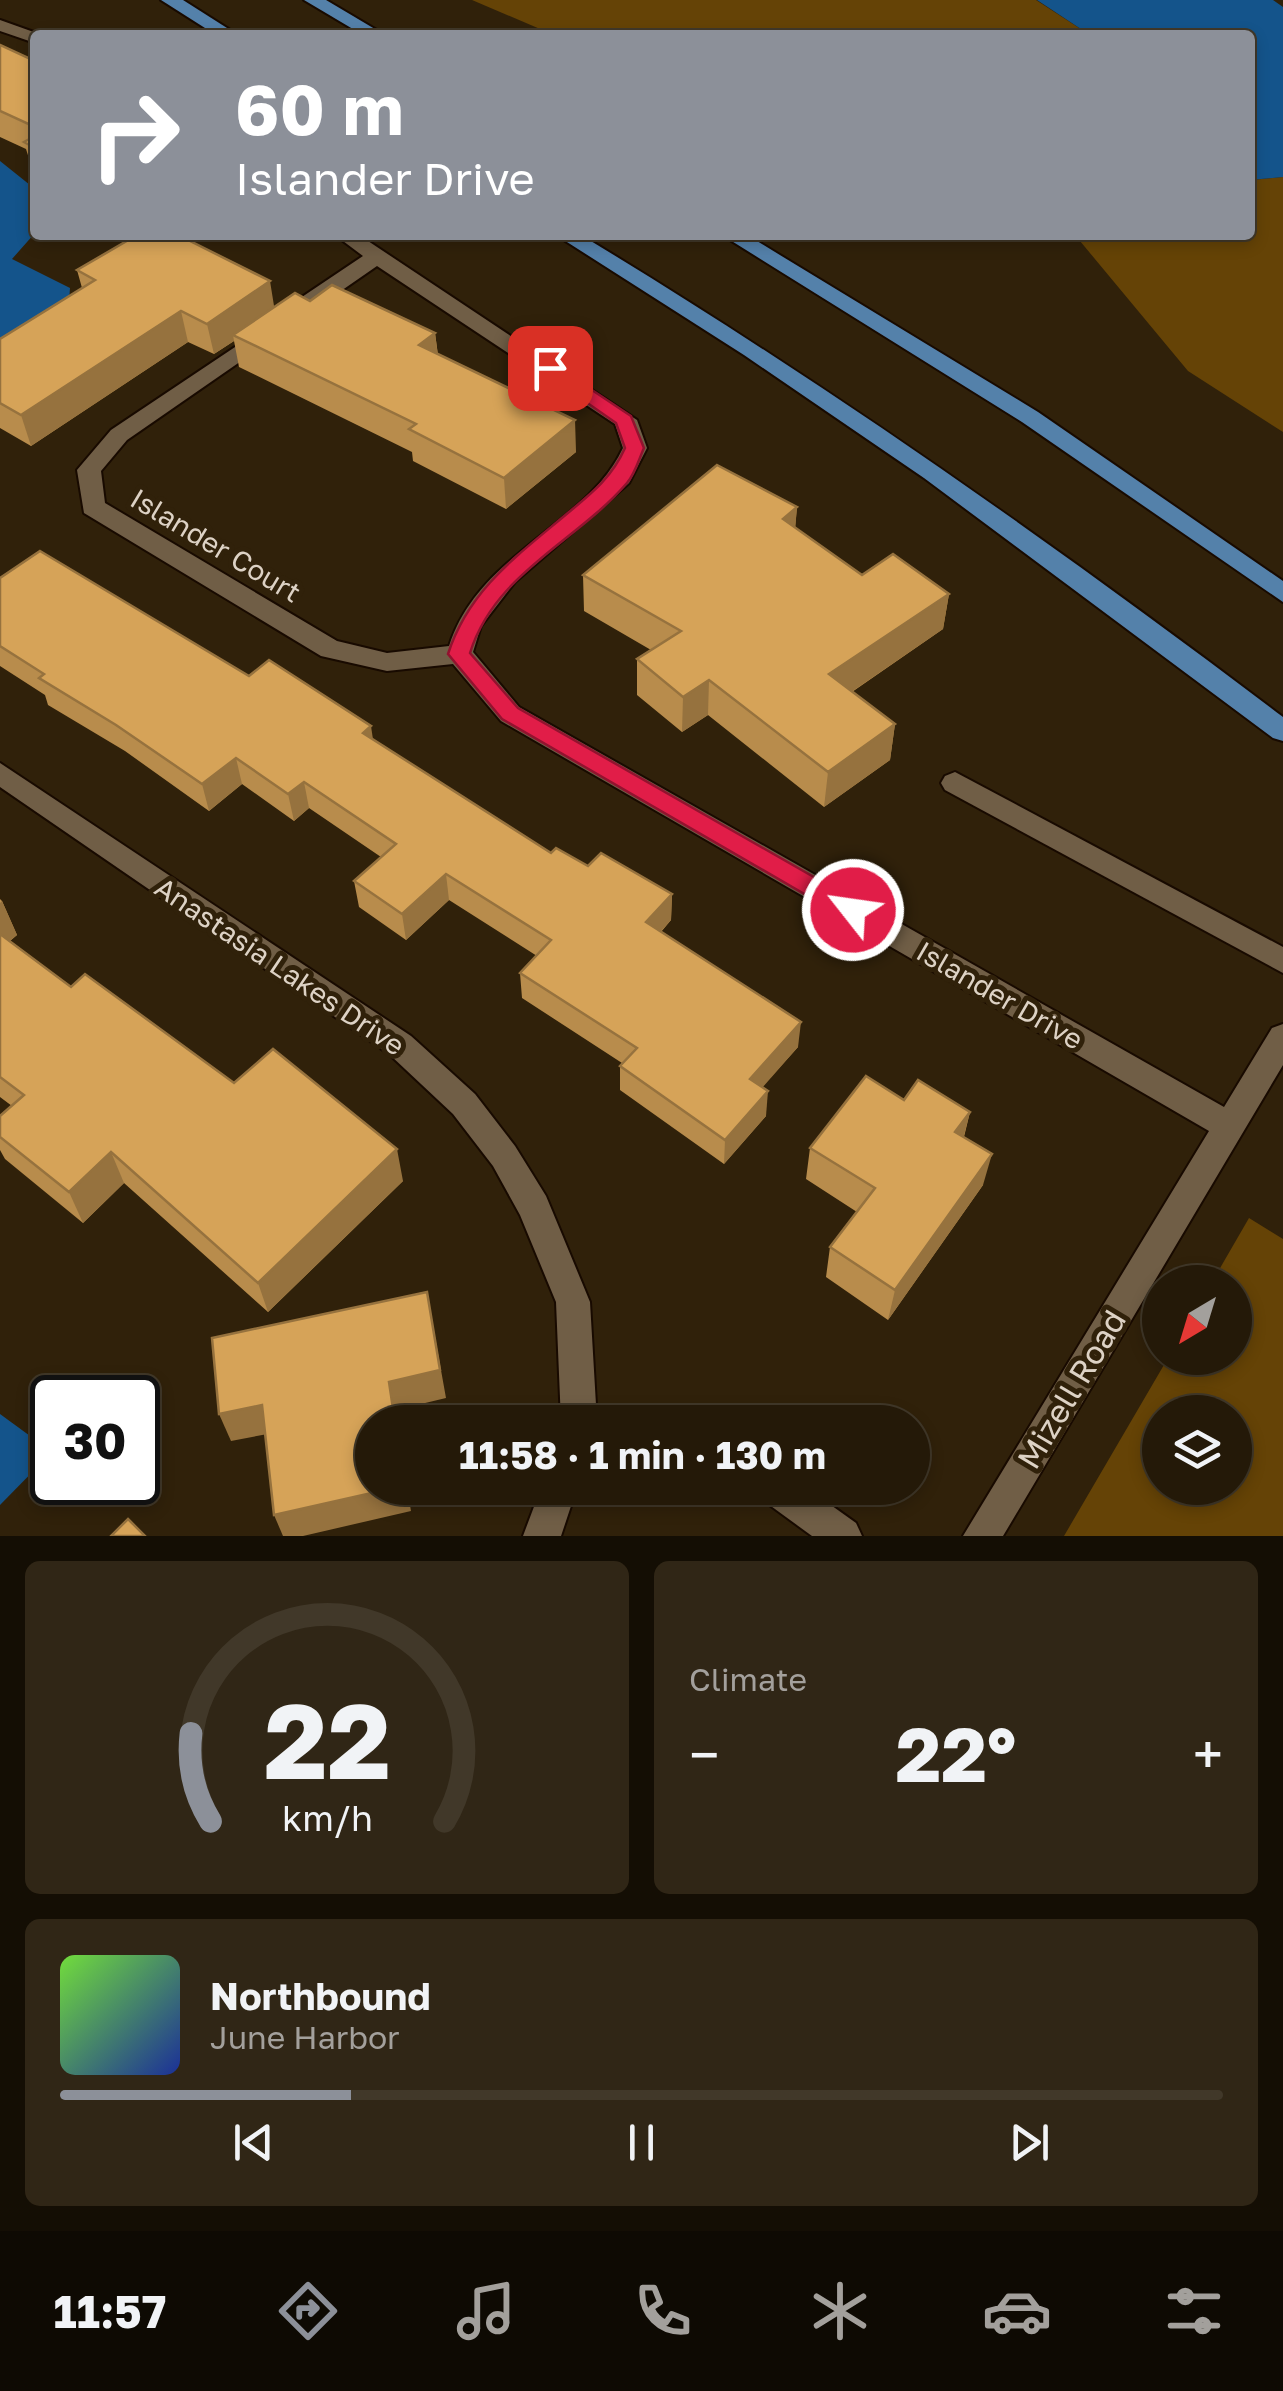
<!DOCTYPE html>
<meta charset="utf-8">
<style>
:root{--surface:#241908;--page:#302616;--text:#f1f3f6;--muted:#a3a09c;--line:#413829;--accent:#8c9099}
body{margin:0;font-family:"Golos Text",sans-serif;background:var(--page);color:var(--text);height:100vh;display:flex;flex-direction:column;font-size:38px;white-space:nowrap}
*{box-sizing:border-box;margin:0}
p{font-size:32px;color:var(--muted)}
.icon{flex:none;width:55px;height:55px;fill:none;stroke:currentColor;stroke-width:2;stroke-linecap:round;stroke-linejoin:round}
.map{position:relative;height:1536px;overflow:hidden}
.details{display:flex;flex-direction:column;gap:25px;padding:25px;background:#140e04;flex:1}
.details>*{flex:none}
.hud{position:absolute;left:30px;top:30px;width:1225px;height:210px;border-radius:10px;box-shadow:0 5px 15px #0003,0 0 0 2px var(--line);background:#8c9099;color:#fff;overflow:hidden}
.needle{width:65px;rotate:218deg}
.buttons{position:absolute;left:1142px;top:1265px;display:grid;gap:20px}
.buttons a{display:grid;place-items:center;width:110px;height:110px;border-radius:50%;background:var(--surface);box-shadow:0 5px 15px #0003,0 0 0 2px var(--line);font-size:50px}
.speed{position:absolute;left:30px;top:1375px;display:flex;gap:20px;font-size:50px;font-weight:700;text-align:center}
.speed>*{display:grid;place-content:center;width:130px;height:130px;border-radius:50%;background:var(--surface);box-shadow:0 5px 15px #0003,0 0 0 2px var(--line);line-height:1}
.speed .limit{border:5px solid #111;border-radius:15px;background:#fff;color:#111}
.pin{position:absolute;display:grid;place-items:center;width:85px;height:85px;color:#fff;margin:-42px;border-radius:20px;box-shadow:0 5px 15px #0006}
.me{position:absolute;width:110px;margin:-55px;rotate:300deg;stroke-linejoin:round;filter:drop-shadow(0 0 8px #0008)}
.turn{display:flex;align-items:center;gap:35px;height:210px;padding:0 40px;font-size:45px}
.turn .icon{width:130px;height:130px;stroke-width:2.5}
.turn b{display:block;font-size:70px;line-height:85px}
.big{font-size:75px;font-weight:700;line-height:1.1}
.details .tile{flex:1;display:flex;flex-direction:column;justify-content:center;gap:15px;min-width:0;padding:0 35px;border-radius:15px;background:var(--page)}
.details .dial{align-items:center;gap:0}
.dial svg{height:260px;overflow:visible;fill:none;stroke:var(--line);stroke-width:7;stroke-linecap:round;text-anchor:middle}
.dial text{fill:var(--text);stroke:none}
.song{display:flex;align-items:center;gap:30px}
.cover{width:120px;height:120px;border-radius:15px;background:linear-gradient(135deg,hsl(100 70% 55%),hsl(230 70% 35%))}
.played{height:10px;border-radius:5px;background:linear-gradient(90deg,var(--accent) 25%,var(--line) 25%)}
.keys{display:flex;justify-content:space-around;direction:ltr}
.heat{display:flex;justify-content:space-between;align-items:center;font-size:55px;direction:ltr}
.details .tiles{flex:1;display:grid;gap:25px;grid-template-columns:1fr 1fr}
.tile:last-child{grid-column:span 2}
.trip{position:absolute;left:355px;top:1405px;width:575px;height:100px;border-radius:50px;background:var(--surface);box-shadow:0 5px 15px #0003,0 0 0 2px var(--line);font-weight:700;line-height:100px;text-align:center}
.dock{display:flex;height:160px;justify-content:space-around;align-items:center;background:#0e0a03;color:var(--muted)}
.dock .icon{width:70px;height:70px}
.dock .active{color:var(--accent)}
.dock b{font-size:45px;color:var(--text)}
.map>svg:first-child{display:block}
.green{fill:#654306;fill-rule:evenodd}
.water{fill:#14548b}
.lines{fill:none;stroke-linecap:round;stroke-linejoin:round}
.service-casing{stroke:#180a00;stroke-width:4}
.minor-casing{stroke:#180a00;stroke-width:4}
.primary-casing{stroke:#180a00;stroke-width:4}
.service{fill:#705e46;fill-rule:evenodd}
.minor{fill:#705e46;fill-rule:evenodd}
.primary{fill:#5481aa;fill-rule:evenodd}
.wall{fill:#b88c4c}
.shaded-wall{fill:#96723e}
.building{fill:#d6a358;stroke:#96723e;stroke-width:2.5}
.route{fill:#e11d48;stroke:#92132f;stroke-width:2.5}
.labels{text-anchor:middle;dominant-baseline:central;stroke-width:10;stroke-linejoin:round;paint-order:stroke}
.street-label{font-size:28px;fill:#ddd2c5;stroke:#30210a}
.near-street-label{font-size:32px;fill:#ddd2c5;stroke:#30210a}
</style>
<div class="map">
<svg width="1283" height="1536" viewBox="0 0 1283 1536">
<rect width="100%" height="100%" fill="#30210a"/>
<g class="green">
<polygon points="472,0 1036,0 1090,35 554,35"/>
<polygon points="1283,177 1283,432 1188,371 1075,235 1250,235 1250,180"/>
<path d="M 1249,1218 L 1283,1239 L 1283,1536 L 1064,1536 L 1168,1358 L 1235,1358 L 1235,1282 L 1212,1282 ZM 1160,1412 L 1235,1412 L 1235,1488 L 1160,1488 Z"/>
</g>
<g class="water">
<polygon points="1037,0 1273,0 1283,7 1283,177 1250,180 1250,35 1090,35"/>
<polygon points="0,161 35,189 35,233 12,259 70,288 68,314 0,359"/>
<polygon points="0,1414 52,1452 0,1505"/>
</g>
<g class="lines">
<g class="service-casing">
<polygon id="service" points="955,772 1283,947 1283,973 945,790 941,783 945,776"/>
</g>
<g class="minor-casing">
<g id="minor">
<polygon points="0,20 42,35 35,35 35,43 0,31"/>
<path d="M 335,235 L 359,235 L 637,420 L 647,448 L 629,483 L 515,582 L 481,626 L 473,652 L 519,707 L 1224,1107 L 1272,1028 L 1283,1024 L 1283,1065 L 1003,1536 L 963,1536 L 1209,1131 L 501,721 L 453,664 L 387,671 L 321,656 L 84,513 L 77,470 L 111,430 L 265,327 L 273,329 L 276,334 L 273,339 L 127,440 L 101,471 L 105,503 L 337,641 L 387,653 L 449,646 C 479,552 586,527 623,448 L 615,424 L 377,266 L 312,311 L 296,311 L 293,306 L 296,301 L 363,256 Z"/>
<polygon points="0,763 411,1036 475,1094 515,1146 546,1196 590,1302 597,1422 561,1422 556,1302 520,1215 493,1166 453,1114 389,1054 0,787"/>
<polygon points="541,1488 577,1488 561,1536 523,1536"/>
<polygon points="759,1488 807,1488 856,1523 862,1536 812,1536 764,1501"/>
</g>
</g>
<g class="primary-casing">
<g id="primary">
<polygon points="161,0 183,0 238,35 216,35"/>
<polygon points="304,0 326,0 385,35 363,35"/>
<path d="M 556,235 L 581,235 C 824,382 1056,545 1283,717 L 1283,741 L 1273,738 L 924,478 L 744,355 Z"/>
<polygon points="722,235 747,235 1038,412 1283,581 1283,602 1022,422"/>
</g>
</g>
<use href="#service" class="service"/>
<use href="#minor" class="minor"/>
<use href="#primary" class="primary"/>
</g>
<g class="wall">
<polygon points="0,45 35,61 35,173 33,171 26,149 0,137"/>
<polygon points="77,270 274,307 310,301 435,333 438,355 576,452 506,509 413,461 412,452 239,367 234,341 214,354 188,342 31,446 0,428 0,339 82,288"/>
<polygon points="797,507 795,528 862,575 949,594 943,629 852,692 895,724 890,760 824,807 708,715 682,732 637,695 637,659 651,650 584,611 583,575"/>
<polygon points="0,578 249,676 373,739 551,853 672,894 671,920 661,932 798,1047 762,1087 766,1116 724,1164 620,1090 620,1066 622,1063 522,998 520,973 537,956 449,900 406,940 359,907 354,881 381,857 309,808 294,821 242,784 209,811 125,751 48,705 45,695 0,666"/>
<polygon points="0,899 2,901 17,935 10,941 71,987 403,1181 268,1312 124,1183 83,1223 5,1159 0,1150 0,1116 12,1106 0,1097"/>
<polygon points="904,1100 970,1112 964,1137 983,1185 888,1320 826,1277 830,1247 857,1212 806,1179 810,1148"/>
</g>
<g class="shaded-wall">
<polygon points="270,281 275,312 233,335 234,341 214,354 207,324"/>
<polygon points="181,311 188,342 31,446 21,415"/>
<polygon points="435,333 439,364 419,345"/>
<polygon points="575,420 576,452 506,509 504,478"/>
<polygon points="797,507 794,543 783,519"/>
<polygon points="949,594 943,629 825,710 829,674"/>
<polygon points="709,680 708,715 682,732 683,697"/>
<polygon points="895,724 890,760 824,807 828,772"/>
<polygon points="371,726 375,753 363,733"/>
<polygon points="236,758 242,784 209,811 202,784"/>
<polygon points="304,782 309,808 294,821 288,794"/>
<polygon points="446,874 449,900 406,940 402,914"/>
<polygon points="672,894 671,920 646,948 646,922"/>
<polygon points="2,901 17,935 0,949 0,903"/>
<polygon points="801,1022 798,1047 748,1104 750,1079"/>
<polygon points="768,1091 766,1116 724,1164 725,1140"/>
<polygon points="970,1112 962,1143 955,1132"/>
<polygon points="397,1149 403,1181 268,1312 258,1283"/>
<polygon points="111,1152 124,1183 83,1223 69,1192"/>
<polygon points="992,1154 983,1185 888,1320 895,1290"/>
<polygon points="427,1292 446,1398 396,1410 398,1422 395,1422 389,1382"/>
<polygon points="262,1405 273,1433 231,1441 219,1414"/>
<polygon points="394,1488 407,1488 411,1511 303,1536 283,1536 274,1515"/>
</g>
<g class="building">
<polygon points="0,45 35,61 35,127 0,111"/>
<polygon points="35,136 35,148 24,142"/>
<polygon points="137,235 178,235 270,281 207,324 181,311 21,415 0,403 0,339 95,280 77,270"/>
<polygon points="332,285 435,333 419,345 575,420 504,478 409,429 416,424 233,335 295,293 310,301"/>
<polygon points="717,465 797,507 783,519 862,575 893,554 949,594 829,674 895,724 828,772 709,680 683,697 637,659 681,631 583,575"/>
<polygon points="40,551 249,676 269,660 371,726 363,733 551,853 556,848 588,866 601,853 672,894 646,922 801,1022 750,1079 768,1091 725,1140 620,1066 637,1048 520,973 551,940 446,874 402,914 354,881 396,844 304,782 288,794 236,758 202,784 116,725 39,678 44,674 0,646 0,578"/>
<polygon points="0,934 71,987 85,974 234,1083 273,1049 397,1149 258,1283 111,1152 69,1192 0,1137 0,1116 24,1095 0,1077"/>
<polygon points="866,1076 904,1100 918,1080 970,1112 955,1132 992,1154 895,1290 830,1247 875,1188 810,1148"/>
<polygon points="427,1292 440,1370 389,1382 395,1422 372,1422 372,1488 394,1488 274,1515 262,1405 219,1414 212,1338"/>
<polygon points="128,1519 145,1536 111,1536"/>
</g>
<path class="route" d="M 550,362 L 631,416 L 644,448 C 639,459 635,474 627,483 C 575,543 495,573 470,653 L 518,708 L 861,904 L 865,910 L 861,917 L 844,917 L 502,719 L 448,654 C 469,589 518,555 569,512 C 593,492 612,477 625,448 L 616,423 L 543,372 L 540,368 Z"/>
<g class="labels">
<g class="street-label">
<text transform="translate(216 545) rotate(31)">Islander Court</text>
<text transform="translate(280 966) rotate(34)">Anastasia Lakes Drive</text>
<text transform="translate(1000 995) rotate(30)">Islander Drive</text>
</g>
<g class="near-street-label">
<text transform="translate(1071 1389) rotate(-59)">Mizell Road</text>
</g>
</g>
</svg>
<div class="buttons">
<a><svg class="needle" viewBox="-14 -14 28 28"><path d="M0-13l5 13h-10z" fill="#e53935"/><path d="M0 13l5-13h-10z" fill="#a3a09c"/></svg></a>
<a><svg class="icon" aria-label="layers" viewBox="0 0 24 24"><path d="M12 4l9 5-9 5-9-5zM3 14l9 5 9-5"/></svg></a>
</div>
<div class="speed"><div class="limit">30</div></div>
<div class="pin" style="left:550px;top:368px;background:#d93025"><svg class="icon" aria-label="arrive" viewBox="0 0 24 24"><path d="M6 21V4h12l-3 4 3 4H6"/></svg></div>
<svg class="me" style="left:853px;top:910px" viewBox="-20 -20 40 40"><circle r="17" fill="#e11d48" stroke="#fff" stroke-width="3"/><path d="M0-11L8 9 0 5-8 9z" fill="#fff"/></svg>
<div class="trip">11:58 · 1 min · 130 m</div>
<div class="hud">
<div class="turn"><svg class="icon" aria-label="right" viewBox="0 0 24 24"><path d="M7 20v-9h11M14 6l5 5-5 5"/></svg><div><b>60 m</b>Islander Drive</div></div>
</div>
</div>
<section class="details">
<div class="tiles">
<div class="tile dial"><svg viewBox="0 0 100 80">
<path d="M14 69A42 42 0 1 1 86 69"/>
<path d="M14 69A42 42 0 0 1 8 42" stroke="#8c9099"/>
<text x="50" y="56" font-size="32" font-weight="700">22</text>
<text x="50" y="72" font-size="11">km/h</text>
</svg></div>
<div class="tile"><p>Climate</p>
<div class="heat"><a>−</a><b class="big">22°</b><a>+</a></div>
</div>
<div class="tile">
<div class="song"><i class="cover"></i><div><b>Northbound</b><p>June Harbor</p></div></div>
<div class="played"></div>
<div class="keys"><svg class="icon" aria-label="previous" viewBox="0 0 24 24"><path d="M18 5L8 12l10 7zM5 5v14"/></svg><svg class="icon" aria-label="pause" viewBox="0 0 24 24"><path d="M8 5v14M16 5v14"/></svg><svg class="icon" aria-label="next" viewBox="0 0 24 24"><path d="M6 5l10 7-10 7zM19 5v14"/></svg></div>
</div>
</div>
</section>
<nav class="dock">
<b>11:57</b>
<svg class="icon active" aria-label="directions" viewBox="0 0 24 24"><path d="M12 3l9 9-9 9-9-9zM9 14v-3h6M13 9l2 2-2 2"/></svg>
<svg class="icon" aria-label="music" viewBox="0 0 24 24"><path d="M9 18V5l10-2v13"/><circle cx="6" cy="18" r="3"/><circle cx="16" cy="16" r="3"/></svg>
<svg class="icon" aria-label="phone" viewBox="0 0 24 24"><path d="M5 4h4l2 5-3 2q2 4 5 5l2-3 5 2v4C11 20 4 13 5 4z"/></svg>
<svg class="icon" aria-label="climate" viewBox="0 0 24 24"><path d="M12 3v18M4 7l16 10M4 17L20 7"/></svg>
<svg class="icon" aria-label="car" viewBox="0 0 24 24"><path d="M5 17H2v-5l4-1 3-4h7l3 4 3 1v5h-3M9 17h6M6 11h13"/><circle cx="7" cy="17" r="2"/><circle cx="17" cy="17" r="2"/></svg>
<svg class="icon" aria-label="filters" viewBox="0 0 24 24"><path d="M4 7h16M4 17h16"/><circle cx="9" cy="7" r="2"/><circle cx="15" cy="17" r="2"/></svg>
</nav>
